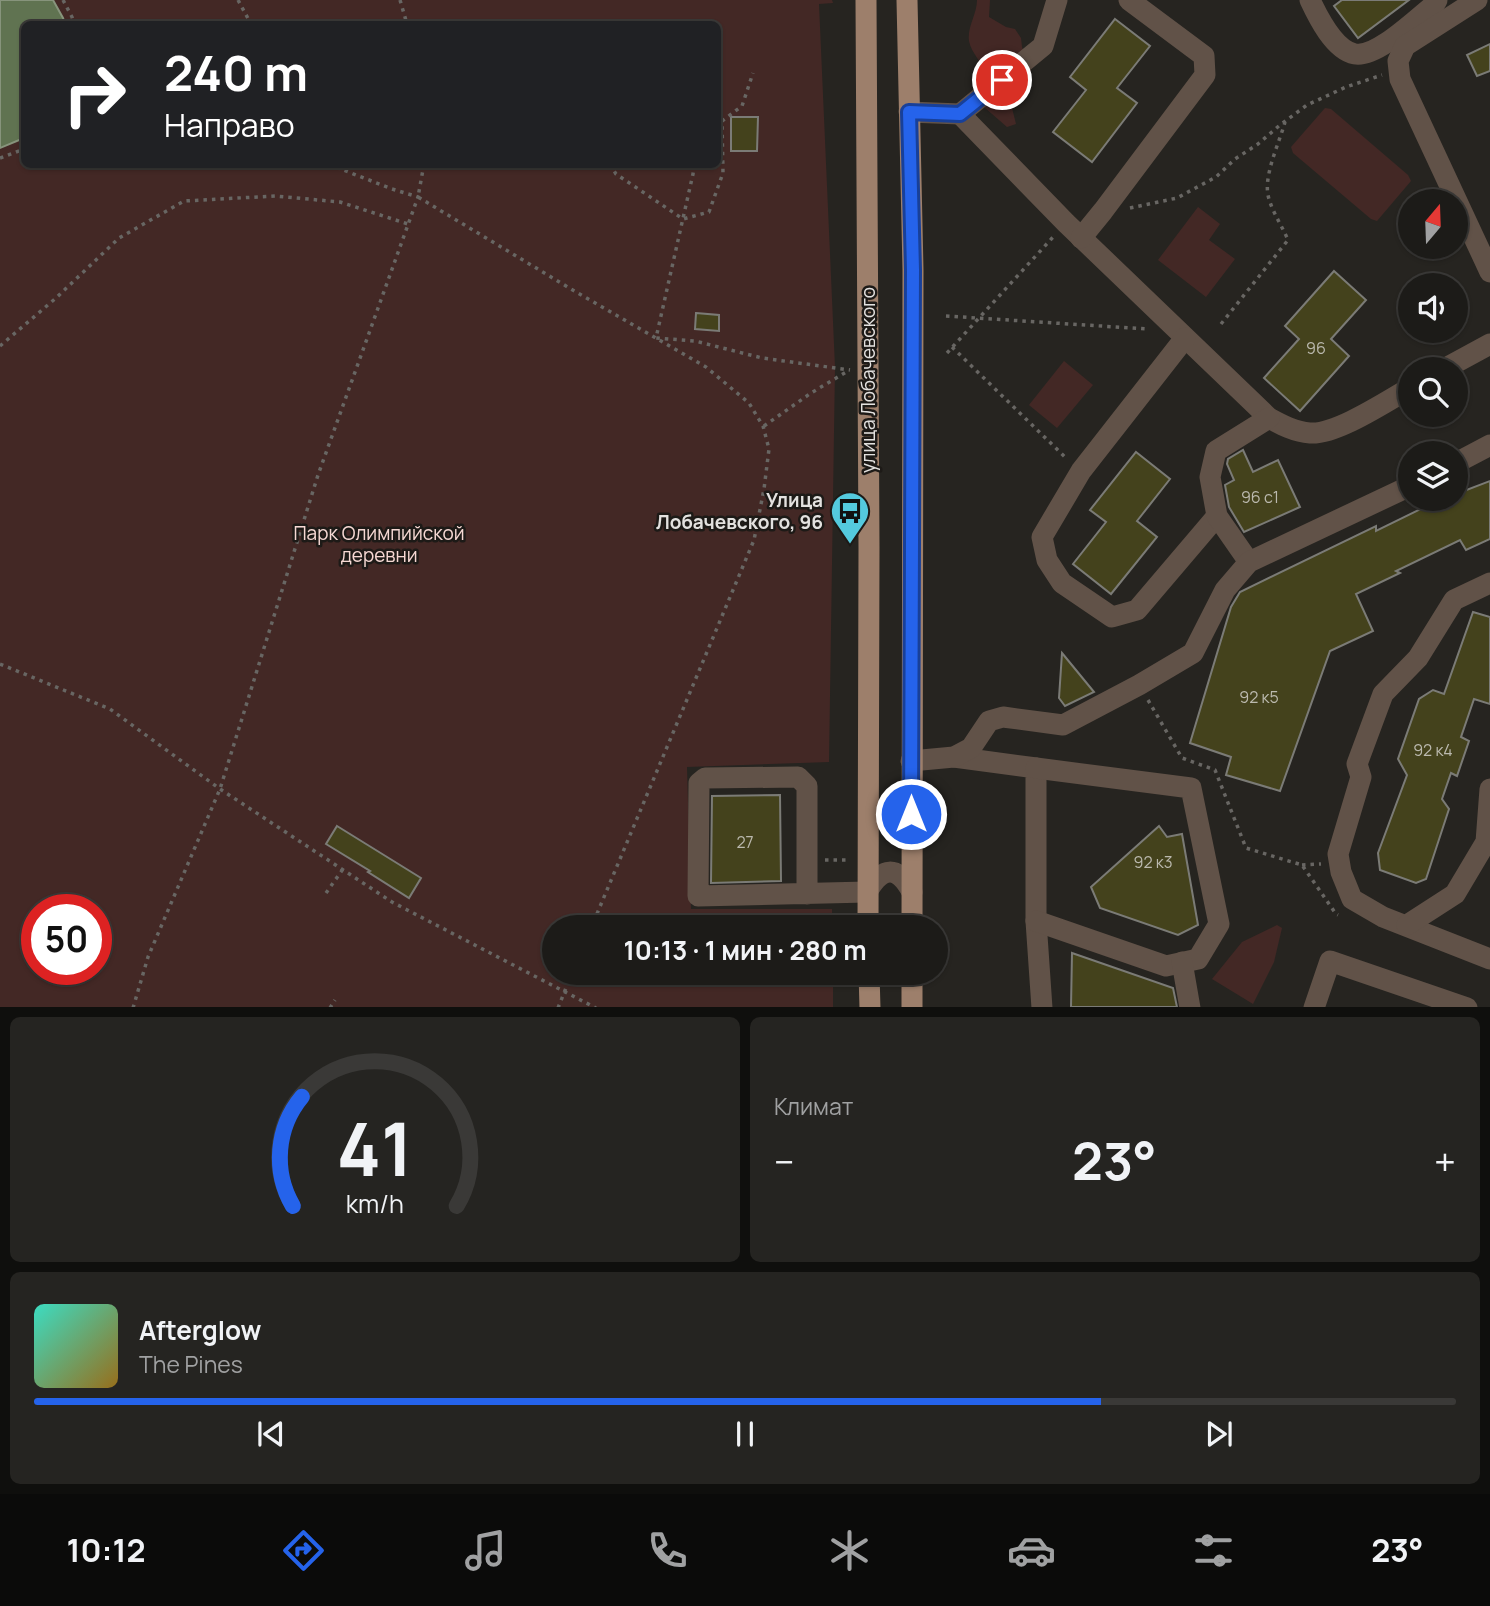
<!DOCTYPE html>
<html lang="ru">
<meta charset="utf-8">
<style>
:root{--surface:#1c1b18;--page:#252421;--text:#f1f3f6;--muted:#a0a1a2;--line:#3a3937;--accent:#2563eb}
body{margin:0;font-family:Manrope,sans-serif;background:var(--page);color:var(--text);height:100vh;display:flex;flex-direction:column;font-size:26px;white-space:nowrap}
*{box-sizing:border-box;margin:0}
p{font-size:23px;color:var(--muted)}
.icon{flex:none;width:38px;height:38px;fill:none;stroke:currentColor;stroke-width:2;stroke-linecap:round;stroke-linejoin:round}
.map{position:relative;height:1007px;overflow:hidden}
.sheet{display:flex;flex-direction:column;gap:10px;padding:10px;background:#0f0f0d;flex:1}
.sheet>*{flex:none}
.banner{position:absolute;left:21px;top:21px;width:700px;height:147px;border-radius:10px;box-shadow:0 2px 5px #0004,0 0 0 2px var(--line);background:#202124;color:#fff;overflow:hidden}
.needle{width:46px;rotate:19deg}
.buttons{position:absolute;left:1398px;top:189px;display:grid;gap:14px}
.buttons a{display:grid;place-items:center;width:70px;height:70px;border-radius:50%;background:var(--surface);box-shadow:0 2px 5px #0004,0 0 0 2px var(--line);font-size:35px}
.speed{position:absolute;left:21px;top:894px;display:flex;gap:14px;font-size:35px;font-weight:700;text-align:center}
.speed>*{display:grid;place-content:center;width:91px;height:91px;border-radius:50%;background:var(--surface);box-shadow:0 2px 5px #0004,0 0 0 2px var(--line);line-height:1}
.speed .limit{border:10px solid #d22;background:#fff;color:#111}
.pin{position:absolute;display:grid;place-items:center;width:60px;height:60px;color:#fff;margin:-30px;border:4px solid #fff;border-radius:50%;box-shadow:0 2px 7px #0007}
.me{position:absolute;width:77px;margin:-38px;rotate:0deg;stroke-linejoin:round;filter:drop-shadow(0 0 5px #0008)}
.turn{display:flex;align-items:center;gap:24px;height:147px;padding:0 28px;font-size:32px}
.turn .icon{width:91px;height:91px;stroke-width:2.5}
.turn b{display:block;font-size:49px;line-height:60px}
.big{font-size:52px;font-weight:700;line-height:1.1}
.sheet .tile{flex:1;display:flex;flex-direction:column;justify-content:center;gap:10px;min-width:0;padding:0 24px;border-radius:10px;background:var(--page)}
.sheet .dial{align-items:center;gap:0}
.dial svg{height:182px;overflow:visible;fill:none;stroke:var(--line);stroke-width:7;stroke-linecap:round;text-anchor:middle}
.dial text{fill:var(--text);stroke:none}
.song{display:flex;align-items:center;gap:21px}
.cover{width:84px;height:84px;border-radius:10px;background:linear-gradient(135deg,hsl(170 70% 55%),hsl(40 70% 35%))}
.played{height:7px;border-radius:4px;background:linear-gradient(90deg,var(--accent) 75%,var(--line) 75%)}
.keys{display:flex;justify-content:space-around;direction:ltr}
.heat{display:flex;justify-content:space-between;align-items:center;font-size:38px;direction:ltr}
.sheet .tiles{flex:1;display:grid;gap:10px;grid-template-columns:1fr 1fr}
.tile:last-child{grid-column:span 2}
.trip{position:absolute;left:542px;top:915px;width:406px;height:70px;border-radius:35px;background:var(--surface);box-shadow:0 2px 5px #0004,0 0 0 2px var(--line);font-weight:700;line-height:70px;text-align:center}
.tab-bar{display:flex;height:112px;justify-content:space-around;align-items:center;background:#0b0b0a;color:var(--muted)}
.tab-bar .icon{width:49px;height:49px}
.tab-bar .active{color:var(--accent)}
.tab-bar b{font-size:32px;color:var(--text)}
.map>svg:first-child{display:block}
.green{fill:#432825;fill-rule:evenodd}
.water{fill:#607351;stroke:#87947c;stroke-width:2}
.building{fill:#44421c;stroke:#7b7b76;stroke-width:2}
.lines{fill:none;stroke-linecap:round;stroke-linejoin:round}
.path{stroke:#686663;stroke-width:3.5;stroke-dasharray:3.5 5;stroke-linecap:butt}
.minor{stroke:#615248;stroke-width:21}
.major{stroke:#9d7f6b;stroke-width:21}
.route-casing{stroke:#184099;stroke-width:18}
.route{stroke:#2563eb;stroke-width:12}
.labels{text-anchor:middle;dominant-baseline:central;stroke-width:5;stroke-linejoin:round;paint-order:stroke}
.number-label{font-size:16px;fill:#bbb9ae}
.street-label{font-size:19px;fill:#e3e1df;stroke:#1d1a17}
.poi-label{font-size:19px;font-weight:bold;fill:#e3e1df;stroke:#1d1a17;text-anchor:end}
.park-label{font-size:19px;fill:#f6d8d3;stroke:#1d1a17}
</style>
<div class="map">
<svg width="1490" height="1008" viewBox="0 0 1490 1008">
<rect width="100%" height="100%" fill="#262420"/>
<g class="green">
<path d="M 0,0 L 832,0 L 833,3 L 819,4 L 835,367 L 829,762 L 687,767 L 691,909 L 832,909 L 832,927 L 555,928 L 555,973 L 833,973 L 833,1007 L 0,1008 ZM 24,24 L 718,24 L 718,164 L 24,164 ZM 37,910 L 96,910 L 96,970 L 37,970 Z"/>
<path d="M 977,0 L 990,0 L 989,17 L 1006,27 L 1015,29 L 1021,38 L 1022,47 L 1031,70 L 1029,80 L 1011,104 L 1016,124 L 1007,127 L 984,107 L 982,87 L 987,78 C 984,64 971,53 969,41 C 967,27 977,14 977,0 Z"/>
<polygon points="1325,108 1331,109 1408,175 1411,181 1377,221 1371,219 1293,153 1291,147"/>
<polygon points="1198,207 1220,224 1209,240 1235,259 1206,297 1158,260"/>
<polygon points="1064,361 1093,385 1057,428 1029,405"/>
<polygon points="1277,925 1282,928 1274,962 1253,1004 1212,979 1242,942"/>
</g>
<polygon class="water" points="0,0 53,0 63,18 65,24 24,24 24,138 0,148"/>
<g class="building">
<polygon points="1342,0 1409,0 1358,38 1334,6"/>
<polygon points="1115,19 1150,46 1117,88 1137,103 1092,162 1053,132 1086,90 1070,77"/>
<polygon points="1490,44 1490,71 1477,76 1467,55"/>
<polygon points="731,117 758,117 757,151 731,151"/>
<polygon points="1334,271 1366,300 1331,339 1349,356 1300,411 1264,378 1299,339 1285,326"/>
<polygon points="696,313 719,315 719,331 695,329"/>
<polygon points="1243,450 1253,472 1278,460 1300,507 1244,532 1229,507 1225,485 1234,480 1227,464 1228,459"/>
<polygon points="1136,452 1170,479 1137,521 1157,537 1111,594 1073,564 1106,522 1090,510"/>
<polygon points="1490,481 1490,539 1466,550 1460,540 1396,571 1400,573 1356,594 1373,631 1330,651 1280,791 1226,775 1231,757 1190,743 1231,607 1240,592 1376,526 1376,531 1441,499 1456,499 1456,494"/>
<polygon points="1473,612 1490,617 1490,704 1474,699 1461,737 1469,741 1457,776 1451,773 1442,799 1449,809 1426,879 1416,883 1380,870 1378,853 1407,775 1398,759 1419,699 1433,690 1444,694"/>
<polygon points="1062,653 1094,692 1065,706 1059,698"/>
<polygon points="780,795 781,881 711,883 712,796"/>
<polygon points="337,826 421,878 409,898 368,872 370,871 326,844"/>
<polygon points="1159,826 1167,837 1182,834 1198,925 1178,935 1100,908 1091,887"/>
<polygon points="1072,953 1173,988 1177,1007 1071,1007"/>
</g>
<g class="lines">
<g class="path">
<polyline points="63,0 72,17 74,24"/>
<polyline points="238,0 251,24"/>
<polyline points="400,0 407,24"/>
<polyline points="0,158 24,149"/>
<polyline points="424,164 418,197 571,289 706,367 749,403 763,426 769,449 764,489 754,540 591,928"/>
<polyline points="610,164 616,174 683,219 709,212 723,173 722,121 742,106 753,73"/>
<polyline points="694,164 693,174 656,338 695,341 762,358 850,370"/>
<polyline points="1130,208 1177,198 1216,177 1235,159 1258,144 1280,125 1307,105 1346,87 1382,75"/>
<polyline points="946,316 1147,329"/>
<path d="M 1221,324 L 1288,240 C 1282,226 1273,213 1269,199 C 1262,178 1279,144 1285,122"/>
<polyline points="0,346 56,298 119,238 184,201 275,196 340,202 408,224"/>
<polyline points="952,347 1065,457"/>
<polyline points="947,353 1054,236"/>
<polyline points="764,426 811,393 848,371"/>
<polyline points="0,664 110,709 220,789 392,902 596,1008"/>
<polyline points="1148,700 1182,758 1215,770 1246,848 1302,865 1336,914 1338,915"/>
<polyline points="825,860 847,860"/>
<polyline points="1302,865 1321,864"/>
<polyline points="326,893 343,869"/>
<polyline points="133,1008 148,957 220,789 318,475 418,197 392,189 328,164"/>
<polyline points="330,1008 335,1000"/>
<polyline points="558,1008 572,973"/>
</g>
<g class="minor">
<path d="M 1310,0 C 1318,17 1334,50 1355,54 C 1377,58 1417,18 1434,5 L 1437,0"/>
<polyline points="1477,0 1405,46 1398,61 1400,79 1490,272"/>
<polyline points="909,112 960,114 1043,46 1057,0"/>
<path d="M 960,114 L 1066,223 L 1269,418 C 1282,425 1295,432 1310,433 C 1336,435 1387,401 1410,388"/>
<polyline points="1081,238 1103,211 1205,75 1204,56 1129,0"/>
<polyline points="1185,338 1081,471 1042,537 1047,560 1062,583 1112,617 1137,610 1217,516"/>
<polyline points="1444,369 1490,344"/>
<polyline points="1456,463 1490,445"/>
<polyline points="1249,562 1217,516 1210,477 1216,451 1269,418"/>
<polyline points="1490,583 1454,600 1418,658 1383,694 1357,764 1361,777 1338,854 1341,872 1352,899 1383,917 1490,959"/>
<polyline points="954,757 1036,768 1036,921 1042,1008"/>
<polyline points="911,761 954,757 971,748 989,721 1003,717 1063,725 1139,685 1193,653 1225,590 1249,562 1410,486"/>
<polyline points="1036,768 1191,788 1219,924 1198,959 1166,966 1036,921"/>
<path d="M 807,894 L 807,786 L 798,777 L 705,778 L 699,783 L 698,896 L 867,892 C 882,867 897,864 912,892"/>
<polyline points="1407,925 1455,894 1486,842 1490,789"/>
<polyline points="1182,962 1190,1008"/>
<polyline points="1314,1008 1330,961 1467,1008"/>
</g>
<g class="major">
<polyline points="866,0 869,547 868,928"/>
<polyline points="907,0 913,270 912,928"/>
<polyline points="869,973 870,1008"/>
<polyline points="912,973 912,1008"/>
</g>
</g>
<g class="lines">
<g class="route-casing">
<polyline id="route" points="911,814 913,270 909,112 960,114 1002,80"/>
</g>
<use href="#route" class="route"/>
</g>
<defs>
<g id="bus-pin" transform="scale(2.0125)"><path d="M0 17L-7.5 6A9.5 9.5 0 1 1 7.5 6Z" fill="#54cade" stroke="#1d1a17"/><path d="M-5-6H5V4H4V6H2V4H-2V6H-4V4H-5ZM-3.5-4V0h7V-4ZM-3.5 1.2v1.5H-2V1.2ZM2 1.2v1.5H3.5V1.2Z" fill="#111"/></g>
</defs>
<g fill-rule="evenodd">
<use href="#bus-pin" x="850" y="511"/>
</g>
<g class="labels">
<g class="number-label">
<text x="1316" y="348">96</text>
<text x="1260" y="497">96 с1</text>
<text x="1259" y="697">92 к5</text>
<text x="1433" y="750">92 к4</text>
<text x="745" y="842">27</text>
<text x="1153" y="862">92 к3</text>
</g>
<g class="street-label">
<text transform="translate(868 380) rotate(-90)">улица Лобачевского</text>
</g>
<g class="poi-label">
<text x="823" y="500">Улица<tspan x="823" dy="22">Лобачевского, 96</tspan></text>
</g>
<g class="park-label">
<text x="379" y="533">Парк Олимпийской<tspan x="379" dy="22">деревни</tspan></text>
</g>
</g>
</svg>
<div class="buttons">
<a><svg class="needle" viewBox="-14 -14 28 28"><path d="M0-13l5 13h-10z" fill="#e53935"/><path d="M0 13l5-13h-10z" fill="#a0a1a2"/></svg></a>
<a><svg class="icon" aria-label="sound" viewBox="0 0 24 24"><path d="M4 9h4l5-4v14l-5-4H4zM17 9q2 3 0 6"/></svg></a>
<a><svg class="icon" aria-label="search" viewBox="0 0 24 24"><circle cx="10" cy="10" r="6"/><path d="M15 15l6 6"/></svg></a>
<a><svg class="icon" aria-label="layers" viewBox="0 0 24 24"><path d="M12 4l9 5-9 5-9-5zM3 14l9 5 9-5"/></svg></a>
</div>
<div class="speed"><div class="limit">50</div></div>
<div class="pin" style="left:1002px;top:80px;background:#d93025"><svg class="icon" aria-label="arrive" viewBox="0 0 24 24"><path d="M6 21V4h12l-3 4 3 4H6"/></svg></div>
<svg class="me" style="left:911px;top:814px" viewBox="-20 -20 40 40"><circle r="17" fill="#2563eb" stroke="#fff" stroke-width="3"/><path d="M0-11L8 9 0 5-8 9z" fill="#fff"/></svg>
<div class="trip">10:13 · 1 мин · 280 m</div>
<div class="banner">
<div class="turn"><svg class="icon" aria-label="right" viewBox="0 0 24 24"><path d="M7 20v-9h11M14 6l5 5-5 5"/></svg><div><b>240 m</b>Направо</div></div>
</div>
</div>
<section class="sheet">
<div class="tiles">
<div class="tile dial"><svg viewBox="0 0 100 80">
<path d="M14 69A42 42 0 1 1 86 69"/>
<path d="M14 69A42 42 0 0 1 18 21" stroke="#2563eb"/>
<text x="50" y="56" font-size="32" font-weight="700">41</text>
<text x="50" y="72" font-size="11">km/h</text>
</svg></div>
<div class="tile"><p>Климат</p>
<div class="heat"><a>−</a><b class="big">23°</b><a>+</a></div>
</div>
<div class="tile">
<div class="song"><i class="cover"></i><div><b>Afterglow</b><p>The Pines</p></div></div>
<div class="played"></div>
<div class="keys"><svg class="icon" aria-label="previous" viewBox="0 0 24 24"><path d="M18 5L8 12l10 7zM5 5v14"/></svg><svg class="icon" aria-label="pause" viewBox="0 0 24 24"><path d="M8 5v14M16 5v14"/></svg><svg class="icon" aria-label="next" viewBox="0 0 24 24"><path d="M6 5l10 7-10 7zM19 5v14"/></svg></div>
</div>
</div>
</section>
<nav class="tab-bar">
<b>10:12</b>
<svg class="icon active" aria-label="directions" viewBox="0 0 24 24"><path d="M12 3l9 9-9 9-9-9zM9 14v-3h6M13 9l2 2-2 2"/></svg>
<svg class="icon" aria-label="music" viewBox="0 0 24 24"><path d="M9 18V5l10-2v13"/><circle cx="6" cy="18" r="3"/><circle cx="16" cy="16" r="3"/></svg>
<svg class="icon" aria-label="phone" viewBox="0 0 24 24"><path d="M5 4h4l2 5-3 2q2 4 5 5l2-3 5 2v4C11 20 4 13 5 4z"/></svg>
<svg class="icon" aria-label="climate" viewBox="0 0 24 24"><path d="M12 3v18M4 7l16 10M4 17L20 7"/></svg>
<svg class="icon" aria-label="car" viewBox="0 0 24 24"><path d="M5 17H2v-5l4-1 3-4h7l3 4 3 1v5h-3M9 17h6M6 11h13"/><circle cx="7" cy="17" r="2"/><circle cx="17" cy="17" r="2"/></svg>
<svg class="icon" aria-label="filters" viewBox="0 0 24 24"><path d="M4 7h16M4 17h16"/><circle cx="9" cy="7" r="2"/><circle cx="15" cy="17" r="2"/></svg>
<b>23°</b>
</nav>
